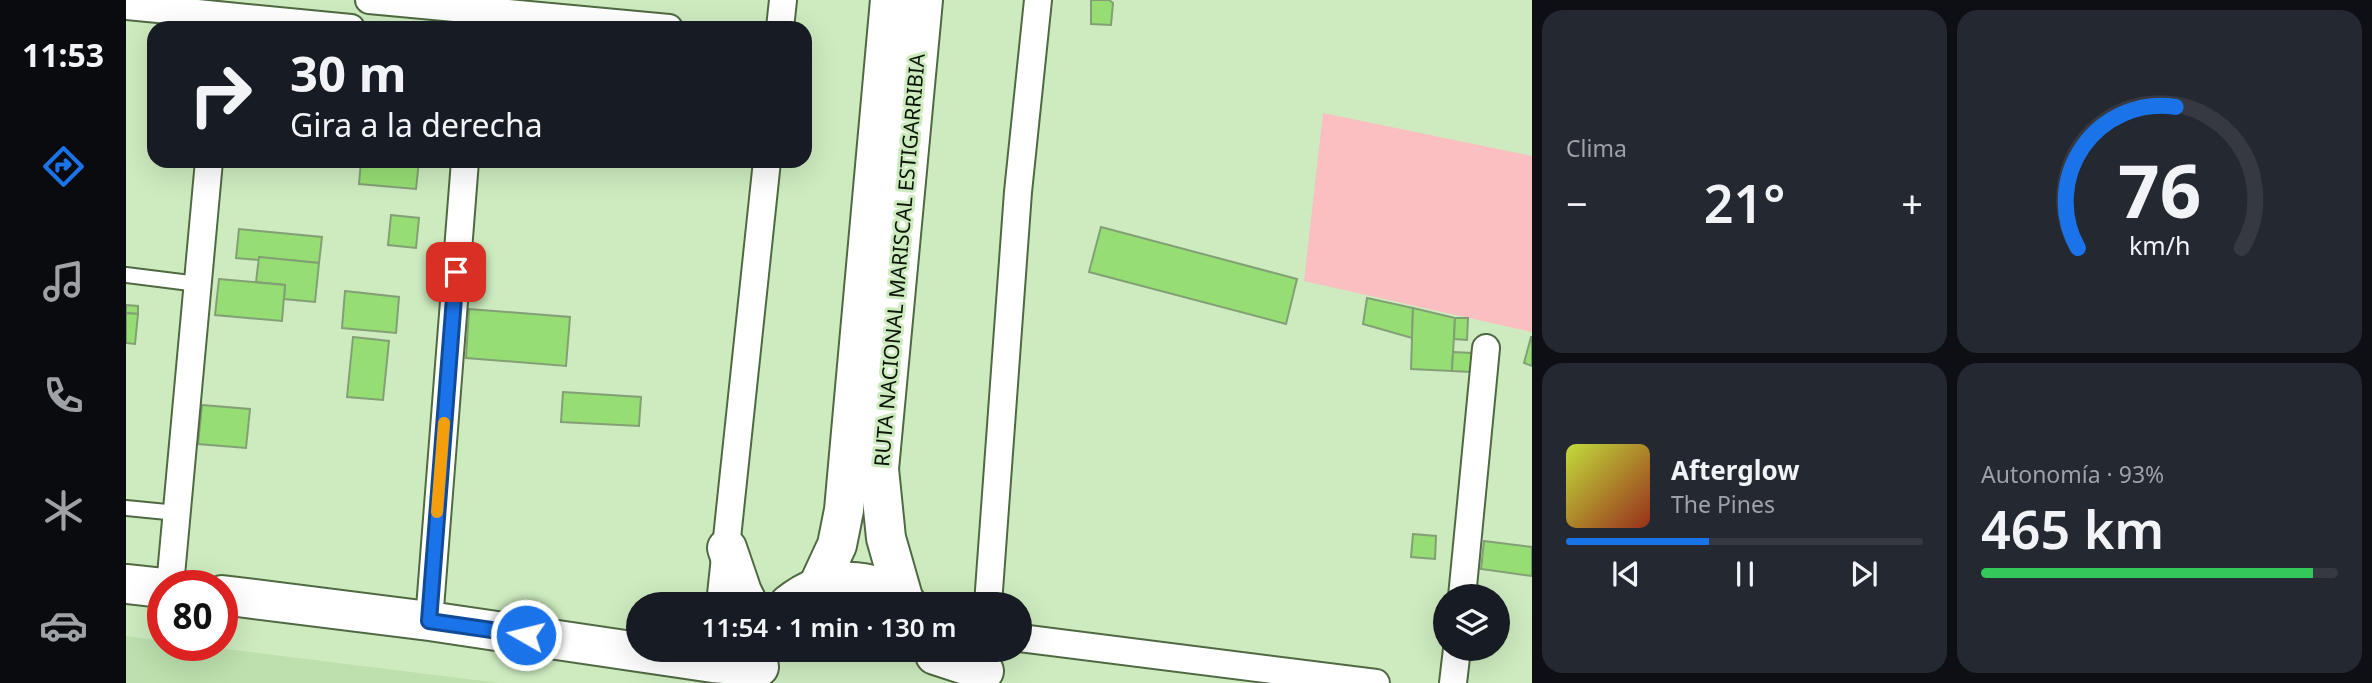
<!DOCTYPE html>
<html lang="es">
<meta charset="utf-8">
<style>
:root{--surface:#171b24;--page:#242831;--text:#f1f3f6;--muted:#9ea1a6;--line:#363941;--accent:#1a73e8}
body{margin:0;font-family:"Noto Sans",sans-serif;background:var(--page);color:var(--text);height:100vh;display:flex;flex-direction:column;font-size:26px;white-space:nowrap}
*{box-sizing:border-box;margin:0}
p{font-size:23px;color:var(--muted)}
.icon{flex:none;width:38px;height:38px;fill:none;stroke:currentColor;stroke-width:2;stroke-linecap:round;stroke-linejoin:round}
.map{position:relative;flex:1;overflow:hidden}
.panel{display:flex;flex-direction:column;gap:10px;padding:10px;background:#0d0f14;width:840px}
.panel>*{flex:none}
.guide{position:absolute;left:21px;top:21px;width:665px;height:147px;border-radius:21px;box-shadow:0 7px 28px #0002;background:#171b24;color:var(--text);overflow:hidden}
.fabs{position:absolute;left:1307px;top:584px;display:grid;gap:14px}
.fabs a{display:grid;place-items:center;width:77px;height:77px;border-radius:50%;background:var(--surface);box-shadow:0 7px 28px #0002;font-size:35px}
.speed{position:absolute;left:21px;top:570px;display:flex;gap:14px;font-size:35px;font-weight:700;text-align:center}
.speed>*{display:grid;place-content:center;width:91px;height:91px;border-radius:50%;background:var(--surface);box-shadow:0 7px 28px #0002;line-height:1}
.speed .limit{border:10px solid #d22;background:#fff;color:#111}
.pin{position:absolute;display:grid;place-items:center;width:60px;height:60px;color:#fff;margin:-30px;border-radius:14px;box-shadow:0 4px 10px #0006}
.me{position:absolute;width:77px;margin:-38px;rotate:278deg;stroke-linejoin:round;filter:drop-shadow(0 0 5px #0008)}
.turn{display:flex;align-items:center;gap:24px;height:147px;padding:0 28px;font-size:32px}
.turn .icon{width:91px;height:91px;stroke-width:2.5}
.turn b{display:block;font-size:49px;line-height:60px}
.big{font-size:52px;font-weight:600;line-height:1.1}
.panel .tile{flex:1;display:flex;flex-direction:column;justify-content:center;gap:10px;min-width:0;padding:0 24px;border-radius:21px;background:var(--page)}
.panel .dial{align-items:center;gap:0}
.dial svg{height:182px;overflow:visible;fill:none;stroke:var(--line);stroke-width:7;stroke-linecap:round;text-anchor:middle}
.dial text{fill:var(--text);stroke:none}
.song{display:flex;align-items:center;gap:21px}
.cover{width:84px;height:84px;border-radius:10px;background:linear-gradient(135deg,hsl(70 70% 55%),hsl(10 70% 35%))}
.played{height:7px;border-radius:4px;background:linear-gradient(90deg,var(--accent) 40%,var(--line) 40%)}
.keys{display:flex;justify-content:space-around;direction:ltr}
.heat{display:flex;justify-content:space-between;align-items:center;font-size:38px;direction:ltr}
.charge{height:10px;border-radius:5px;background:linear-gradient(90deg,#34c759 93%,var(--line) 0)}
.panel .tiles{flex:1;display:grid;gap:10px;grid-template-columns:repeat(2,1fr)}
.trip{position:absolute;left:500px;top:592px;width:406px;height:70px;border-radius:35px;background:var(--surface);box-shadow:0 7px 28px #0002;font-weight:600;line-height:70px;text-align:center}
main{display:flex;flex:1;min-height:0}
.tabs{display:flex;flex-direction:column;width:126px;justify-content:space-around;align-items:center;background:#090b0e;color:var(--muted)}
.tabs .icon{width:49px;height:49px}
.tabs .current{color:var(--accent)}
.tabs b{font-size:32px;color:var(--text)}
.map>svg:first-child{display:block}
.built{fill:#bde0ae}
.green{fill:#fbbfc1}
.building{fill:#96de73;stroke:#839f76;stroke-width:2}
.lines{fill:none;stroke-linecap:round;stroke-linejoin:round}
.lane-casing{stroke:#4f6942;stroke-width:18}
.street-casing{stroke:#4f6942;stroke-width:30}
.highway-casing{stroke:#4f6942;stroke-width:42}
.lane{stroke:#fff;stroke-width:14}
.street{stroke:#fff;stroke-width:26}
.highway{stroke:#fff;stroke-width:38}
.route-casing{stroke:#114b97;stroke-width:18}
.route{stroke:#1a73e8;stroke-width:12}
.slow{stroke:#f59e0b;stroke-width:12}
.labels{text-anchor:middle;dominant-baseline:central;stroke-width:6;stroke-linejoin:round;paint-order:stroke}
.street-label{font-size:21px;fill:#0c1607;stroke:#cdebbf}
</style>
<main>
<nav class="tabs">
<b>11:53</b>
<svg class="icon current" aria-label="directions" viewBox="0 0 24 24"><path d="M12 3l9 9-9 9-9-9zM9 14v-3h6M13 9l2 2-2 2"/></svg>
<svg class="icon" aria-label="music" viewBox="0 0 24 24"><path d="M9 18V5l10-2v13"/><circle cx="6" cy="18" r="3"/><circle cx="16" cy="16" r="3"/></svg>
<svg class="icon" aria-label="phone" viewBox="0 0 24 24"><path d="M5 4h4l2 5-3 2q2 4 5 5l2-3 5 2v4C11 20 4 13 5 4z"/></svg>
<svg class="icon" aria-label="climate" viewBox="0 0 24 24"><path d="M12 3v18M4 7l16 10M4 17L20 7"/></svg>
<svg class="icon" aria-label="car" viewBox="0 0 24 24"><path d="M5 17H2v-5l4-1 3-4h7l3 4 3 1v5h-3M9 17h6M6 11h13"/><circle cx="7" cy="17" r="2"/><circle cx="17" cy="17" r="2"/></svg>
</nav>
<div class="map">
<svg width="1406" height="683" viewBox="0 0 1406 683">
<rect width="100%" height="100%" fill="#cdebbf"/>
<polygon class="built" points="0,636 37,641 37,646 77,646 373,683 0,683"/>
<polygon class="green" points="1197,113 1406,156 1406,332 1178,281"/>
<g class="building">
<polygon points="965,0 983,0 987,3 985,25 965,24"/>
<polygon points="235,161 293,161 290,189 233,184"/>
<polygon points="265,215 293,218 290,248 262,245"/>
<polygon points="975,227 1171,279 1160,324 963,272"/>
<polygon points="113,229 196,237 193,263 133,257 133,260 110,258"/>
<polygon points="133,257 193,263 189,302 158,299 159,285 130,282"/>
<polygon points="93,279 159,285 156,321 89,315"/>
<polygon points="219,291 273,297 270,333 216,328"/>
<polygon points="1241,298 1287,308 1286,338 1237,324"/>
<polygon points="0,305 12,306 12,314 0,313"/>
<polygon points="1287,308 1329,318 1326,371 1285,369"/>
<polygon points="343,309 444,317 440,366 340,358"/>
<polygon points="0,313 12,314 9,344 0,343"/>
<polygon points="1329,318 1342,318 1341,340 1328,339"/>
<polygon points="227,337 263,341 257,400 221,397"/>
<polygon points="1405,337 1406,337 1406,366 1398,363"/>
<polygon points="1327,352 1346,353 1345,372 1326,371"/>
<polygon points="437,392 515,397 513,426 435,422"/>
<polygon points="76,405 124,409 120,448 72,444"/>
<polygon points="1287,534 1310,536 1309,559 1285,557"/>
<polygon points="1358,541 1406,547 1406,576 1355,569"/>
</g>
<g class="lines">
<g class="lane-casing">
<g id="lane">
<polyline points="0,275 72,284"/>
<polyline points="0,508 51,513"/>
</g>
</g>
<g class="street-casing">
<g id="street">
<polyline points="243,0 543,28"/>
<polyline points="0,6 225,28"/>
<polyline points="654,28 657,0"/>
<polyline points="44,586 83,161"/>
<polyline points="1336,597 1360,348"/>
<polyline points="594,604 641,161"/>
<polyline points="862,604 892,192 912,0"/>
<polyline points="303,621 339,161"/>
<polyline points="894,638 1250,683"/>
<polyline points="1327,683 1331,649"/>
</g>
</g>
<g class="highway-casing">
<g id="highway">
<polyline points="601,548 616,592 622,604"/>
<polyline points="0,584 37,588"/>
<polyline points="692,586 711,545 718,510 764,0"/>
<polyline points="96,595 303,621 587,663 633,667"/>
<polyline points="778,601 760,538 753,469 797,0"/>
<path d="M 663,604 C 699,575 745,574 781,604"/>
<polyline points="809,655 858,671"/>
</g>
</g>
<use href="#lane" class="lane"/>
<use href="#street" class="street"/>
<use href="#highway" class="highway"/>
</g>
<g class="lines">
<g class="route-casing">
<polyline id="route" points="330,272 303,621 400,635"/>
</g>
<use href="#route" class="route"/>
<polyline class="slow" points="311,512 318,423"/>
</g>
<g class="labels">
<g class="street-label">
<text transform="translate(773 260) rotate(-85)">RUTA NACIONAL MARISCAL ESTIGARRIBIA</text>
</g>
</g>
</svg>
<div class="fabs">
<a><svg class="icon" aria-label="layers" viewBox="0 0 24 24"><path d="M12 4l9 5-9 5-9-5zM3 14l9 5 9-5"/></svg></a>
</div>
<div class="speed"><div class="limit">80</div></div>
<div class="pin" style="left:330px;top:272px;background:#d93025"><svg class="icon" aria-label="arrive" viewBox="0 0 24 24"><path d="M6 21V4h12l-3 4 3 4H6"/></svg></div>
<svg class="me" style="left:400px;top:635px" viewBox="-20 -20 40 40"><circle r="17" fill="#1a73e8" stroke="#fff" stroke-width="3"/><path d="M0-11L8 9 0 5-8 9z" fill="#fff"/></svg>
<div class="trip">11:54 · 1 min · 130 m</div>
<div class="guide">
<div class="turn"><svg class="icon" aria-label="right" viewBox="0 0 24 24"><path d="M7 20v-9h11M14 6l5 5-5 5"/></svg><div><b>30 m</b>Gira a la derecha</div></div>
</div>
</div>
<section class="panel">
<div class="tiles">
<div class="tile"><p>Clima</p>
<div class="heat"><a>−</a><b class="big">21°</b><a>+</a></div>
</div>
<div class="tile dial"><svg viewBox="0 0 100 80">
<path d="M14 69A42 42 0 1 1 86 69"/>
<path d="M14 69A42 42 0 0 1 57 7" stroke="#1a73e8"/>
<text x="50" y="56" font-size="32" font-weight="700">76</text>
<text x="50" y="72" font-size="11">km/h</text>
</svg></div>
<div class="tile">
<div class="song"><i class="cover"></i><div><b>Afterglow</b><p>The Pines</p></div></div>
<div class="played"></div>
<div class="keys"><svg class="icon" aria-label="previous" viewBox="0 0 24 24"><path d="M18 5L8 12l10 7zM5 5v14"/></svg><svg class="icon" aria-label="pause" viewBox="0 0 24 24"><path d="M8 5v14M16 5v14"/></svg><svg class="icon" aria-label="next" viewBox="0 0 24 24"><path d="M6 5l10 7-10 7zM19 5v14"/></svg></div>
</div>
<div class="tile"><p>Autonomía · 93%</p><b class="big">465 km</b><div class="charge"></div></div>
</div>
</section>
</main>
